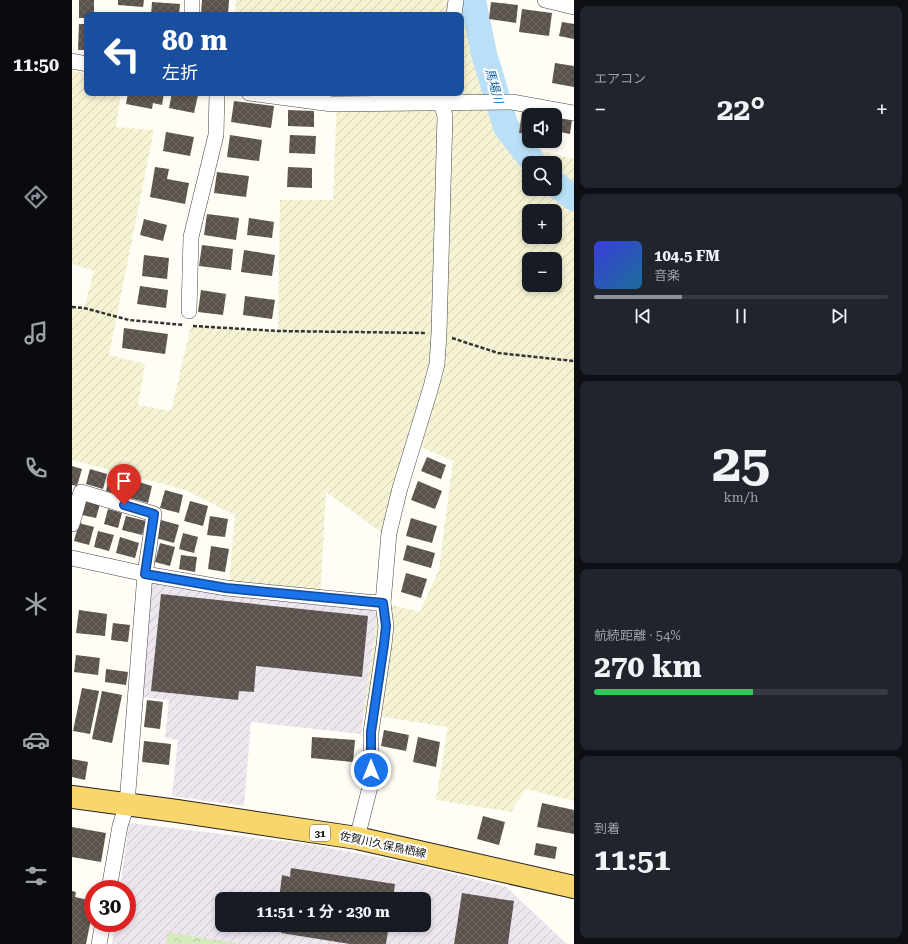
<!DOCTYPE html>
<html lang="ja">
<meta charset="utf-8">
<style>
:root{--surface:#171b24;--page:#20242c;--text:#f1f3f6;--muted:#9ea1a6;--line:#363941;--accent:#8c9099}
body{margin:0;font-family:"Roboto Serif","Noto Sans JP",serif;background:var(--page);color:var(--text);height:100vh;display:flex;flex-direction:column;font-size:15px;white-space:nowrap}
*{box-sizing:border-box;margin:0}
p{font-size:13px;color:var(--muted)}
.icon{flex:none;width:22px;height:22px;fill:none;stroke:currentColor;stroke-width:2;stroke-linecap:round;stroke-linejoin:round}
.map{position:relative;flex:1;overflow:hidden}
.details{display:flex;flex-direction:column;gap:6px;padding:6px;background:#0d0f14;width:334px}
.details>*{flex:none}
.hud{position:absolute;left:12px;top:12px;width:380px;height:84px;border-radius:8px;box-shadow:0 2px 6px #0003;background:#1a4fa0;color:#fff;overflow:hidden}
.controls{position:absolute;left:450px;top:108px;display:grid;gap:8px}
.controls a{display:grid;place-items:center;width:40px;height:40px;border-radius:8px;background:var(--surface);box-shadow:0 2px 6px #0003;font-size:20px}
.speed{position:absolute;left:12px;top:880px;display:flex;gap:8px;font-size:20px;font-weight:700;text-align:center}
.speed>*{display:grid;place-content:center;width:52px;height:52px;border-radius:50%;background:var(--surface);box-shadow:0 2px 6px #0003;line-height:1}
.speed .limit{border:6px solid #d22;background:#fff;color:#111}
.pin{position:absolute;display:grid;place-items:center;width:34px;height:34px;color:#fff;margin:-41px -17px;border-radius:50% 50% 50% 0;rotate:-45deg;box-shadow:0 0 4px #0007}
.pin .icon{rotate:45deg}
.me{position:absolute;width:44px;margin:-22px;rotate:0deg;stroke-linejoin:round;filter:drop-shadow(0 0 3px #0008)}
.turn{display:flex;align-items:center;gap:14px;height:84px;padding:0 12px;font-size:18px}
.turn .icon{width:52px;height:52px;stroke-width:2.5}
.turn b{display:block;font-size:28px;line-height:34px}
.big{font-size:30px;font-weight:700;line-height:1.1}
.details .card{flex:1;display:flex;flex-direction:column;justify-content:center;gap:6px;min-width:0;padding:0 14px;border-radius:8px;background:var(--page)}
.details .dial{align-items:center;gap:0}
.dial b{font-size:52px;line-height:1}
.song{display:flex;align-items:center;gap:12px}
.cover{width:48px;height:48px;border-radius:6px;background:linear-gradient(135deg,hsl(240 70% 55%),hsl(200 70% 35%))}
.played{height:4px;border-radius:2px;background:linear-gradient(90deg,var(--accent) 30%,var(--line) 30%)}
.keys{display:flex;justify-content:space-around;direction:ltr}
.heat{display:flex;justify-content:space-between;align-items:center;font-size:22px;direction:ltr}
.charge{height:6px;border-radius:3px;background:linear-gradient(90deg,#34c759 54%,var(--line) 0)}
.trip{position:absolute;left:143px;top:892px;width:216px;height:40px;border-radius:8px;background:var(--surface);box-shadow:0 2px 6px #0003;font-weight:700;line-height:40px;text-align:center}
main{display:flex;flex:1;min-height:0}
.menu{display:flex;flex-direction:column;width:72px;justify-content:space-around;align-items:center;background:#090b0e;color:var(--muted)}
.menu .icon{width:28px;height:28px}
.menu .active{color:var(--accent)}
.menu b{font-size:18px;color:var(--text)}
.map>svg:first-child{display:block}
.industrial{fill:url(#industrial-furrows);fill-rule:evenodd}
.farmland{fill:url(#farmland-furrows);fill-rule:evenodd}
.park{fill:url(#park-crowns)}
.lines{fill:none;stroke-linecap:round;stroke-linejoin:round}
.river{stroke:#b9e0f7;stroke-width:26}
.building{fill:url(#building-cross-hatch)}
.street-casing{stroke:#444;stroke-width:16}
.primary-casing{stroke:#222;stroke-width:24}
.path{stroke:#333;stroke-width:2.5;stroke-dasharray:4 2;stroke-linecap:butt}
.street{stroke:#fff;stroke-width:15}
.primary{stroke:#f9d66b;stroke-width:22}
.route-casing{stroke:#114b97;stroke-width:10}
.route{stroke:#1a73e8;stroke-width:7}
.labels{text-anchor:middle;dominant-baseline:central;stroke-width:4;stroke-linejoin:round;paint-order:stroke}
.shield{fill:#fff;stroke:#585858;stroke-width:1}
.shield-label{font-size:10px;font-weight:bold;fill:#111}
.street-label{font-size:11px;fill:#111;stroke:#fff}
.water-label{font-size:12px;font-style:italic;fill:#1768a6;stroke:#fff}
</style>
<main>
<nav class="menu">
<b>11:50</b>
<svg class="icon active" aria-label="directions" viewBox="0 0 24 24"><path d="M12 3l9 9-9 9-9-9zM9 14v-3h6M13 9l2 2-2 2"/></svg>
<svg class="icon" aria-label="music" viewBox="0 0 24 24"><path d="M9 18V5l10-2v13"/><circle cx="6" cy="18" r="3"/><circle cx="16" cy="16" r="3"/></svg>
<svg class="icon" aria-label="phone" viewBox="0 0 24 24"><path d="M5 4h4l2 5-3 2q2 4 5 5l2-3 5 2v4C11 20 4 13 5 4z"/></svg>
<svg class="icon" aria-label="climate" viewBox="0 0 24 24"><path d="M12 3v18M4 7l16 10M4 17L20 7"/></svg>
<svg class="icon" aria-label="car" viewBox="0 0 24 24"><path d="M5 17H2v-5l4-1 3-4h7l3 4 3 1v5h-3M9 17h6M6 11h13"/><circle cx="7" cy="17" r="2"/><circle cx="17" cy="17" r="2"/></svg>
<svg class="icon" aria-label="filters" viewBox="0 0 24 24"><path d="M4 7h16M4 17h16"/><circle cx="9" cy="7" r="2"/><circle cx="15" cy="17" r="2"/></svg>
</nav>
<div class="map">
<svg width="502" height="944" viewBox="0 0 502 944">
<defs>
<pattern id="industrial-furrows" width="10" height="10" patternUnits="userSpaceOnUse"><rect width="10" height="10" fill="#eee6ef"/><path d="M-1 1l2-2M0 10L10 0M9 11l2-2" fill="none" stroke="#cbc4cc"/></pattern>
<pattern id="farmland-furrows" width="10" height="10" patternUnits="userSpaceOnUse"><rect width="10" height="10" fill="#f6f3d4"/><path d="M-1 1l2-2M0 10L10 0M9 11l2-2" fill="none" stroke="#d2cfb5"/></pattern>
<pattern id="park-crowns" width="20" height="18" patternUnits="userSpaceOnUse"><rect width="20" height="18" fill="#d5ebbd"/><path d="M2 6a3 3 0 1 1 6 0M12 15a3 3 0 1 1 6 0" fill="none" stroke="#b6c8a1"/></pattern>
<pattern id="building-cross-hatch" width="8" height="8" patternUnits="userSpaceOnUse"><rect width="8" height="8" fill="#5a524d"/><path d="M0 0l8 8M0 8l8-8" fill="none" stroke="#6d6662"/></pattern>
</defs>
<rect width="100%" height="100%" fill="#fffdf5"/>
<g class="industrial">
<polygon points="79,583 156,594 298,608 305,614 289,734 179,722 172,806 100,796 106,740 93,738 97,700 71,697"/>
<path d="M 57,823 L 242,845 L 341,864 L 434,887 L 495,944 L 40,944 L 43,923 L 55,923 L 55,889 L 48,889 ZM 150,899 L 352,899 L 352,925 L 150,925 Z"/>
</g>
<path class="farmland" d="M 164,0 L 406,0 L 438,126 L 454,147 L 502,159 L 502,801 L 454,789 L 439,812 L 364,800 L 376,727 L 291,714 L 305,614 L 321,605 L 348,612 L 367,569 L 381,461 L 337,442 L 310,533 L 254,492 L 248,603 L 156,594 L 163,515 L 113,490 L 0,460 L 0,307 L 12,308 L 22,271 L 0,264 L 0,71 L 15,74 L 15,93 L 49,93 L 44,127 L 82,130 L 37,355 L 73,364 L 66,405 L 99,411 L 119,326 L 206,331 L 208,200 L 261,200 L 265,97 L 230,93 L 285,93 L 286,95 L 362,97 L 363,93 L 389,93 L 389,15 L 163,15 ZM 457,163 L 483,163 L 483,189 L 457,189 ZM 457,211 L 483,211 L 483,237 L 457,237 ZM 457,259 L 483,259 L 483,285 L 457,285 Z"/>
<polygon class="park" points="96,932 169,944 94,944"/>
<g class="lines">
<g class="river">
<polyline points="401,0 412,54 434,127 462,163"/>
<polyline points="483,184 502,198"/>
</g>
</g>
<g class="building">
<polygon points="7,0 22,0 22,15 15,15 15,18 7,18"/>
<polygon points="46,0 72,0 71,7 46,5"/>
<polygon points="130,0 157,0 156,15 129,14"/>
<polygon points="80,2 108,4 107,15 79,15"/>
<polygon points="419,2 446,5 444,23 417,19"/>
<polygon points="450,9 480,13 477,36 447,32"/>
<polygon points="490,22 502,24 502,39 487,36"/>
<polygon points="7,24 15,24 15,50 6,50"/>
<polygon points="483,63 502,66 502,87 480,83"/>
<polygon points="56,93 92,93 90,105 81,103 80,109 54,104"/>
<polygon points="100,93 118,93 126,95 122,113 97,108"/>
<polygon points="162,101 202,106 199,128 159,122"/>
<polygon points="216,110 242,111 242,127 216,126"/>
<polygon points="450,112 465,114 457,115 457,134 447,133"/>
<polygon points="483,118 500,120 498,134 483,131"/>
<polygon points="94,132 122,137 118,156 91,151"/>
<polygon points="158,135 190,140 187,161 155,157"/>
<polygon points="218,135 244,136 243,154 217,153"/>
<polygon points="83,167 97,169 95,179 117,183 113,204 78,197"/>
<polygon points="216,167 240,168 240,188 215,187"/>
<polygon points="145,172 177,176 174,197 142,193"/>
<polygon points="135,214 167,218 164,240 132,235"/>
<polygon points="177,218 202,222 200,238 175,235"/>
<polygon points="72,219 95,225 91,241 68,235"/>
<polygon points="130,245 161,249 159,270 127,266"/>
<polygon points="172,250 203,255 200,276 169,272"/>
<polygon points="72,255 97,258 95,279 70,276"/>
<polygon points="68,286 96,290 94,308 65,304"/>
<polygon points="129,290 154,294 151,315 126,312"/>
<polygon points="173,296 203,300 200,319 171,315"/>
<polygon points="52,328 96,334 93,354 50,348"/>
<polygon points="355,457 374,465 369,479 349,471"/>
<polygon points="0,466 10,469 5,486 0,485"/>
<polygon points="18,469 35,474 31,489 14,484"/>
<polygon points="39,473 60,479 55,497 34,491"/>
<polygon points="63,481 80,486 76,503 58,498"/>
<polygon points="346,481 370,491 363,509 339,500"/>
<polygon points="93,490 111,495 107,513 88,508"/>
<polygon points="14,500 28,504 24,518 10,515"/>
<polygon points="118,501 136,506 131,526 112,521"/>
<polygon points="36,509 50,513 46,528 32,524"/>
<polygon points="54,516 74,521 70,535 50,530"/>
<polygon points="138,516 156,519 153,537 135,535"/>
<polygon points="339,518 365,526 360,543 334,536"/>
<polygon points="89,520 107,525 102,543 84,538"/>
<polygon points="7,523 22,527 17,545 2,541"/>
<polygon points="26,531 42,535 37,551 22,547"/>
<polygon points="111,533 126,537 122,553 107,549"/>
<polygon points="48,537 67,543 63,558 44,553"/>
<polygon points="88,543 103,547 98,566 83,562"/>
<polygon points="335,545 363,553 359,568 331,560"/>
<polygon points="139,546 157,549 153,572 136,569"/>
<polygon points="109,555 125,557 123,572 107,569"/>
<polygon points="334,573 355,579 349,598 329,592"/>
<polygon points="89,594 296,616 290,677 184,666 182,692 167,691 166,700 79,691"/>
<polygon points="7,610 35,614 33,636 4,633"/>
<polygon points="41,623 58,625 56,642 39,640"/>
<polygon points="4,655 28,658 26,675 2,672"/>
<polygon points="34,669 56,672 54,685 33,682"/>
<polygon points="10,688 27,691 18,734 1,731"/>
<polygon points="30,691 50,695 40,743 20,739"/>
<polygon points="75,700 91,702 88,729 72,727"/>
<polygon points="312,730 337,735 334,751 309,746"/>
<polygon points="240,737 283,740 281,762 239,758"/>
<polygon points="346,737 368,742 364,767 341,762"/>
<polygon points="72,741 99,744 97,765 70,762"/>
<polygon points="0,759 16,762 13,780 0,777"/>
<polygon points="470,803 502,810 502,834 465,827"/>
<polygon points="411,816 433,822 427,845 405,839"/>
<polygon points="0,827 34,833 29,862 0,857"/>
<polygon points="464,843 485,847 483,859 462,855"/>
<polygon points="219,868 323,884 321,899 207,899 210,875 218,877"/>
<polygon points="0,891 4,892 3,897 21,901 21,909 14,944 0,944"/>
<polygon points="390,893 442,901 436,944 382,944"/>
<polygon points="210,925 324,925 322,932 316,931 314,944 278,944 209,933"/>
</g>
<g class="lines">
<g class="street-casing">
<g id="street">
<polyline points="473,0 502,7"/>
<polyline points="120,15 120,0"/>
<polyline points="382,15 384,0"/>
<polyline points="0,61 15,64"/>
<polyline points="177,93 260,104 440,102 502,113"/>
<polyline points="117,311 119,237 144,135 145,93"/>
<polyline points="0,524 9,492 82,514 73,574 55,804 48,826 37,889"/>
<polyline points="0,558 73,574 154,588 294,602 311,603"/>
<polyline points="285,838 299,783 299,732 312,645 314,626 311,603 317,533 328,488 359,387 365,364 367,333 373,116 369,103 371,93"/>
<polyline points="27,944 31,923"/>
</g>
</g>
<g class="primary-casing">
<polyline id="primary" points="0,797 105,811 285,838 502,887"/>
</g>
<g class="path">
<polyline points="0,307 12,308 57,320 112,325"/>
<polyline points="121,326 206,331 354,333"/>
<polyline points="380,338 426,353 502,361"/>
</g>
<use href="#street" class="street"/>
<use href="#primary" class="primary"/>
</g>
<g class="lines">
<g class="route-casing">
<polyline id="route" points="52,505 82,514 73,574 154,588 311,603 314,626 312,644 299,732 299,770"/>
</g>
<use href="#route" class="route"/>
</g>
<g class="labels">
<rect class="shield" x="238" y="825" width="20" height="16" rx="3"/>
<g class="shield-label">
<text x="248" y="833">31</text>
</g>
<g class="street-label">
<text transform="translate(311 845) rotate(12)">佐賀川久保鳥栖線</text>
</g>
<g class="water-label">
<text transform="translate(422 86) rotate(74)">馬場川</text>
</g>
</g>
</svg>
<div class="controls">
<a><svg class="icon" aria-label="sound" viewBox="0 0 24 24"><path d="M4 9h4l5-4v14l-5-4H4zM17 9q2 3 0 6"/></svg></a>
<a><svg class="icon" aria-label="search" viewBox="0 0 24 24"><circle cx="10" cy="10" r="6"/><path d="M15 15l6 6"/></svg></a>
<a>+</a>
<a>−</a>
</div>
<div class="speed"><div class="limit">30</div></div>
<div class="pin" style="left:52px;top:505px;background:#d93025"><svg class="icon" aria-label="arrive" viewBox="0 0 24 24"><path d="M6 21V4h12l-3 4 3 4H6"/></svg></div>
<svg class="me" style="left:299px;top:770px" viewBox="-20 -20 40 40"><circle r="17" fill="#1a73e8" stroke="#fff" stroke-width="3"/><path d="M0-11L8 9 0 5-8 9z" fill="#fff"/></svg>
<div class="trip">11:51 · 1 分 · 230 m</div>
<div class="hud">
<div class="turn"><svg class="icon" aria-label="left" viewBox="0 0 24 24"><path d="M17 20v-9H6M10 6l-5 5 5 5"/></svg><div><b>80 m</b>左折</div></div>
</div>
</div>
<section class="details">
<div class="card"><p>エアコン</p>
<div class="heat"><a>−</a><b class="big">22°</b><a>+</a></div>
</div>
<div class="card">
<div class="song"><i class="cover"></i><div><b>104.5 FM</b><p>音楽</p></div></div>
<div class="played"></div>
<div class="keys"><svg class="icon" aria-label="previous" viewBox="0 0 24 24"><path d="M18 5L8 12l10 7zM5 5v14"/></svg><svg class="icon" aria-label="pause" viewBox="0 0 24 24"><path d="M8 5v14M16 5v14"/></svg><svg class="icon" aria-label="next" viewBox="0 0 24 24"><path d="M6 5l10 7-10 7zM19 5v14"/></svg></div>
</div>
<div class="card dial"><b>25</b><p>km/h</p></div>
<div class="card"><p>航続距離 · 54%</p><b class="big">270 km</b><div class="charge"></div></div>
<div class="card"><p>到着</p><b class="big">11:51</b></div>
</section>
</main>
